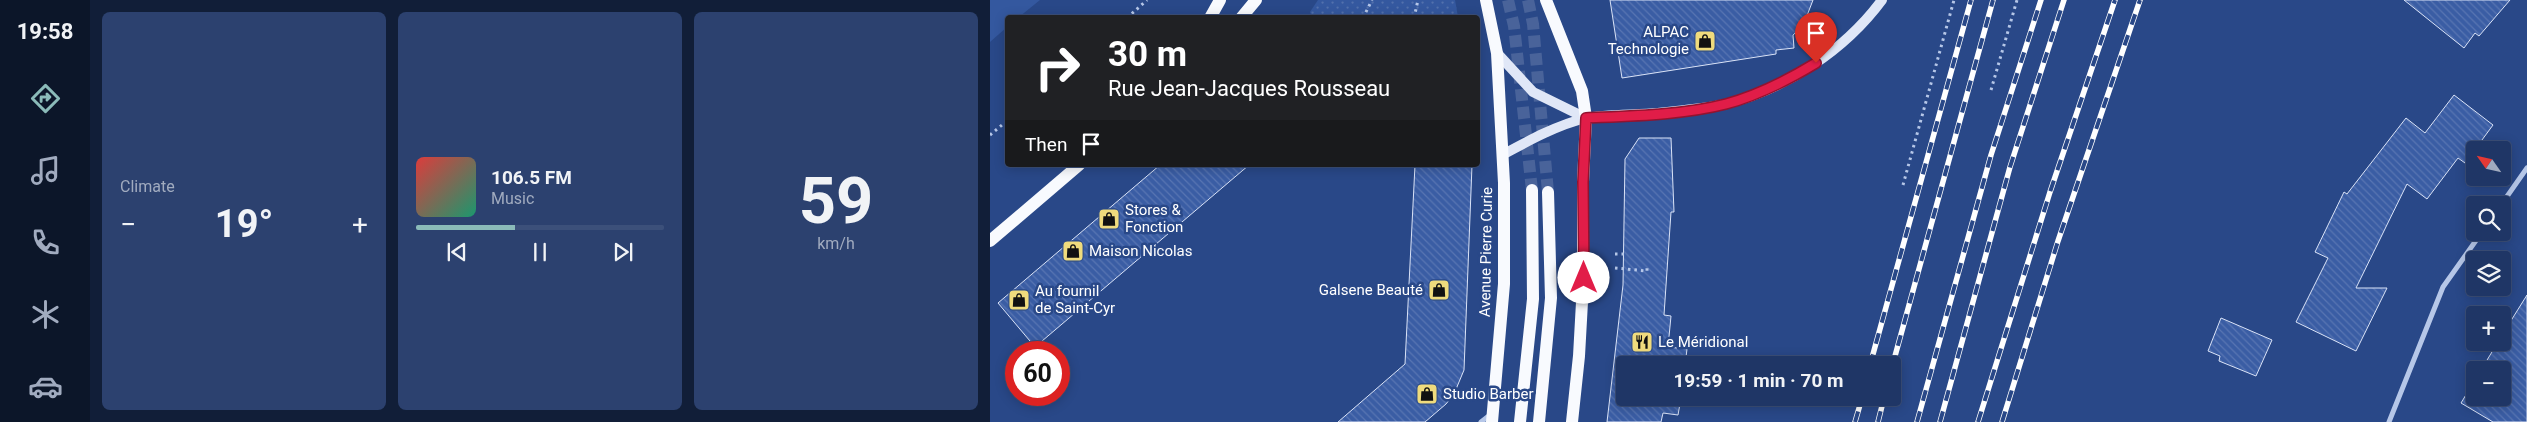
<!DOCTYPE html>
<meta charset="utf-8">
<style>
:root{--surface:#1f3666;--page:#2c416f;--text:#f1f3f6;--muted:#a1abbf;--line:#3c507a;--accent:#8bbbb9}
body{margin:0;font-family:Roboto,sans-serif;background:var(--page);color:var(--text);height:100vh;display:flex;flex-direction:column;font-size:19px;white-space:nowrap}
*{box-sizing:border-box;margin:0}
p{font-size:16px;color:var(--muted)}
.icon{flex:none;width:28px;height:28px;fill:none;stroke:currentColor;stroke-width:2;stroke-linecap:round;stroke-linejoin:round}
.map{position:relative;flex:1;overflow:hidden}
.side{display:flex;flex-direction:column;gap:12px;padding:12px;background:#111e38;width:900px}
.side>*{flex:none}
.hud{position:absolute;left:15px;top:15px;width:475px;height:152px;border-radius:5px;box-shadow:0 2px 12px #0003,0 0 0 1px var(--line);background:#202124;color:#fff;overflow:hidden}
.needle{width:32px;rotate:304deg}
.tools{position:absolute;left:1476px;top:141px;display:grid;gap:10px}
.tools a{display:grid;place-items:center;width:45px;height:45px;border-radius:5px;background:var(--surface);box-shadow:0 2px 12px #0003,0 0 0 1px var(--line);font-size:25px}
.speed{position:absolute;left:15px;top:341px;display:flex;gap:10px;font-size:25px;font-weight:700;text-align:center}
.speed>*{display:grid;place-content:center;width:65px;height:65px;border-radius:50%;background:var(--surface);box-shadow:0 2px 12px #0003,0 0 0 1px var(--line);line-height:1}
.speed .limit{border:8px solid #d22;background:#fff;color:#111}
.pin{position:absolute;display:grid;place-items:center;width:42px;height:42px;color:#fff;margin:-51px -21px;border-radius:50% 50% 50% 0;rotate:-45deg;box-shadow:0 0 5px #0007}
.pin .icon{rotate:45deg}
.me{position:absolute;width:55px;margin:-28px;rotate:0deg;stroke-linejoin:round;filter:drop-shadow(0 0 4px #0008)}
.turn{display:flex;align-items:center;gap:18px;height:105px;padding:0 20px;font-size:22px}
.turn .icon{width:65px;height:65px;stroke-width:2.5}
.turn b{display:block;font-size:35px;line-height:42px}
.then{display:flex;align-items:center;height:48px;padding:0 20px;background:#0003;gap:10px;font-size:19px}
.big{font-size:38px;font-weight:700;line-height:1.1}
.side .tile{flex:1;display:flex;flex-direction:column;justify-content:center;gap:8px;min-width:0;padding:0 18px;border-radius:8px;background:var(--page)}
.side .dial{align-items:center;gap:0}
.dial b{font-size:65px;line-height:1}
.song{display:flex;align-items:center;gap:15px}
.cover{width:60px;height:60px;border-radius:8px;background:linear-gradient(135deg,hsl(0 70% 55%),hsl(160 70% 35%))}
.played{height:5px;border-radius:2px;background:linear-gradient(90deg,var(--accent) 40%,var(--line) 40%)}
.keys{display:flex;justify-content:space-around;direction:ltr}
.heat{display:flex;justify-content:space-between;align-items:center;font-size:28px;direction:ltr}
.side .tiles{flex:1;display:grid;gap:12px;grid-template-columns:repeat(3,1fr)}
.trip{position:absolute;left:626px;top:356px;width:285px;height:50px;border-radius:5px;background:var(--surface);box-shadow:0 2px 12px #0003,0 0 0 1px var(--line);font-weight:700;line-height:50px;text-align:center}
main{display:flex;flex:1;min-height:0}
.menu{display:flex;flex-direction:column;width:90px;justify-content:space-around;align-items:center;background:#0c1629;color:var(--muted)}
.menu .icon{width:35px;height:35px}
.menu .current{color:var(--accent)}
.menu b{font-size:22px;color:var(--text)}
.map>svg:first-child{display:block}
.grass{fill:#34589f}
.park{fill:url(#park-dots)}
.building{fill:url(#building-back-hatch);stroke:#dae3f7}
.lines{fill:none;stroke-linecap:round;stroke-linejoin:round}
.primary-tunnel{stroke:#49639a;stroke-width:12;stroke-dasharray:12 6;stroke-linecap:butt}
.path{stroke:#b6c7e8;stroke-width:3;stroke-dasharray:2.5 4;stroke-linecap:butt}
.street{stroke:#b6c7e8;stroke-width:5}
.secondary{stroke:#e0e7f7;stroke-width:10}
.primary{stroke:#f8fafe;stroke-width:12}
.rail-casing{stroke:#fff;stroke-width:5.5}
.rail{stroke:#294888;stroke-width:4;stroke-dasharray:11;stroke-linecap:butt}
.route-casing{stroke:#92132f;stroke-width:12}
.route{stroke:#e11d48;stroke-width:9}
.labels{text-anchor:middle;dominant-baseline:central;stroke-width:5;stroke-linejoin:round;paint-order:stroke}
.poi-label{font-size:15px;fill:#fff;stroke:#294888;text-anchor:start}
.street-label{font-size:15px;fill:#fff;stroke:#294888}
</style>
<main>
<nav class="menu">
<b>19:58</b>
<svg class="icon current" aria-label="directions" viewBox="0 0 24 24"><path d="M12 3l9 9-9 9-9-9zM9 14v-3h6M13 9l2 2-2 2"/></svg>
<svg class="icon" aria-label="music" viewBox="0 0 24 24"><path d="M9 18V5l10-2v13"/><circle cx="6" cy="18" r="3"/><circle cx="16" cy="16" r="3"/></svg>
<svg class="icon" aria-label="phone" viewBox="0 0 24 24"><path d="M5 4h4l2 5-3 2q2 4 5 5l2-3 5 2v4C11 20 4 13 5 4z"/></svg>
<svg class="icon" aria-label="climate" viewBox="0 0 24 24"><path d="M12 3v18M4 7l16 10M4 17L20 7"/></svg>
<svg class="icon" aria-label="car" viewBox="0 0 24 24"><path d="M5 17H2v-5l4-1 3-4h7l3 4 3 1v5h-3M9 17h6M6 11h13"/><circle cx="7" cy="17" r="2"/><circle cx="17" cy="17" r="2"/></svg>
</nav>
<section class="side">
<div class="tiles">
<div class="tile"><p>Climate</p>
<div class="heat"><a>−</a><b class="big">19°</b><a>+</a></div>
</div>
<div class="tile">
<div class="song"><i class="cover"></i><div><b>106.5 FM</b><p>Music</p></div></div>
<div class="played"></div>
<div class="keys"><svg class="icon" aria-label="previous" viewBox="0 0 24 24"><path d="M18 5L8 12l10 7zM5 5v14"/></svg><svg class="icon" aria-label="pause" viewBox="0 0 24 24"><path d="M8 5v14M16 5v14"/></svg><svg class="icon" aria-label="next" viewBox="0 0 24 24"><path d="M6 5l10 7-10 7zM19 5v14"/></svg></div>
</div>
<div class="tile dial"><b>59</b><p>km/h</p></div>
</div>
</section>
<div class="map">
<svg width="1537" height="422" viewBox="0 0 1537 422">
<defs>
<pattern id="park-dots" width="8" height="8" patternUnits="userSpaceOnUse" patternTransform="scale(1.25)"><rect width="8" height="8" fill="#34589f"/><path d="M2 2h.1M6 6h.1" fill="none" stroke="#5271ad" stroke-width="1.8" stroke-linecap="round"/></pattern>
<pattern id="building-back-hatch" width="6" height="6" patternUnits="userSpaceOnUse" patternTransform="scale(1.25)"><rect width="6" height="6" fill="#3a5da4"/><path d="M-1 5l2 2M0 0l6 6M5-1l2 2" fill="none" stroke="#5875b2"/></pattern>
</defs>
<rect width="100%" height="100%" fill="#294888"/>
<polygon class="grass" points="0,0 50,0 29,17 18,18 17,27 0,42"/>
<polygon class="park" points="328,0 465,0 468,17 322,17 320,12"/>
<g class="building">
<polygon points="620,0 823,0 813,26 803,35 804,48 786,50 786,54 632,78"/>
<polygon points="1414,0 1520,0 1489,36 1485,33 1474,48"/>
<polygon points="1464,95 1503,125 1475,163 1468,158 1437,199 1417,184 1366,288 1397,288 1366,351 1306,322 1338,258 1325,252 1354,192 1357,194 1416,118 1435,133"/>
<polygon points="649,138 681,138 684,212 681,212 674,315 681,316 678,347 697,349 695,365 635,365 635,398 691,398 688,415 673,413 671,422 617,422 633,285 635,159"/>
<polygon points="170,165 259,165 45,347 8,303"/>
<polygon points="425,165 482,165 474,370 464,394 456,404 435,422 348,422 415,364"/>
<polygon points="1537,295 1537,422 1503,422 1471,403 1485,380 1485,398 1512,398 1512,370 1491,370 1508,342 1512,342 1512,335"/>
<polygon points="1231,318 1282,340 1266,376 1229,361 1230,356 1218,351"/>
</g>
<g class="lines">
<g class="primary-tunnel">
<polyline points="518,0 524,26 542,190"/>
<polyline points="538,0 543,24 558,192"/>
</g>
<g class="path">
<polyline points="137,18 157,0"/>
<polyline points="373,18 382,0"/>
<polyline points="424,18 428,0"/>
<polyline points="1001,90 1027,0"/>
<polyline points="0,135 18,120"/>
<polyline points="372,166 372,165"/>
<polyline points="913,185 964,0"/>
<polyline points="625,254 634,254"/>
<polyline points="625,268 657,271 657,268"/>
</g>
<g class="street">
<polyline points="1511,205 1537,168"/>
<polyline points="491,422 500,415"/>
<polyline points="1399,422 1453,287 1492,232"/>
</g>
<g class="secondary">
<polyline points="507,53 543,92 596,118"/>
<path d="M 512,155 C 538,141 567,125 596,118 C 616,114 646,115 668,113 C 690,110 714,109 736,104 C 796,89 855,50 892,0"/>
</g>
<g class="primary">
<polyline points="496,0 507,53 514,183 514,284 502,422"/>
<polyline points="556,0 592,91 596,118 593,182 593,284 589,356 582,422"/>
<polyline points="220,18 230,0"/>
<polyline points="251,18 266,0"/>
<polyline points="0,241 89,165"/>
<polyline points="530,422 543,299 542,190"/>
<polyline points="549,422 561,298 558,192"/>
</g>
<g class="rail-casing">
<g id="rail">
<polyline points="880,365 981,0"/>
<polyline points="902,367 1003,0"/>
<polyline points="865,422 872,398"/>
<polyline points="888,422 894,398"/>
<polyline points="927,422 1001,155 1051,0"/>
<polyline points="950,422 1020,167 1074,0"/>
<polyline points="988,422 1060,192 1125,0"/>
<polyline points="1012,422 1068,241 1150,0"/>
</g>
</g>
<use href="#rail" class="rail"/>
</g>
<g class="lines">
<g class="route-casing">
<path id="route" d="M 594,278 L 593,182 L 596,118 C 641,116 693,115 736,104 C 769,95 798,80 826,63"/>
</g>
<use href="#route" class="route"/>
</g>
<defs>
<g id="shop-square" transform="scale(1.125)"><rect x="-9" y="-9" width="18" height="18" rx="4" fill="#efdb7d" stroke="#294888"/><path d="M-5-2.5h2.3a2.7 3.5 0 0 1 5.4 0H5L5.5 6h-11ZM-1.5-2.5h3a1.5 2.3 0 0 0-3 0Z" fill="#111"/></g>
<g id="restaurant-square" transform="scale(1.125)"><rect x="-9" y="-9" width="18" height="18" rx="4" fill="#efdb7d" stroke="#294888"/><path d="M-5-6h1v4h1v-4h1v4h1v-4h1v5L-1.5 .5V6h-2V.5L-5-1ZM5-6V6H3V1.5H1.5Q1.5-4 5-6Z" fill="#111"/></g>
</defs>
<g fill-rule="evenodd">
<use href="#shop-square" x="715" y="41"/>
<use href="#shop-square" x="119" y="219"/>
<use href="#shop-square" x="83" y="251"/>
<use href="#shop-square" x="449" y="290"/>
<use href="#shop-square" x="29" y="300"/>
<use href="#restaurant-square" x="652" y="342"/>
<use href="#shop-square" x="437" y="394"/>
</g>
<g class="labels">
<g class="poi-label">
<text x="699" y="32" text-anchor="end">ALPAC<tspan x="699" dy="17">Technologie</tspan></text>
<text x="135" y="210">Stores &amp;<tspan x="135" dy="17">Fonction</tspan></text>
<text x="99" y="251">Maison Nicolas</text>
<text x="433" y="290" text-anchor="end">Galsene Beauté</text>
<text x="45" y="291">Au fournil<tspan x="45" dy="17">de Saint-Cyr</tspan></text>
<text x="668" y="342">Le Méridional</text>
<text x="453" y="394">Studio Barber</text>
</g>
<g class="street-label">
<text transform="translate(496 252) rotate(-89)">Avenue Pierre Curie</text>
</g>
</g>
</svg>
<div class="tools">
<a><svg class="needle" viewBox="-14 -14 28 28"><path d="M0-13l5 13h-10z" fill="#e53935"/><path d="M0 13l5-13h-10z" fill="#a1abbf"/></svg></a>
<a><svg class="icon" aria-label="search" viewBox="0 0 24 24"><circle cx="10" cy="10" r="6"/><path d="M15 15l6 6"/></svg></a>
<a><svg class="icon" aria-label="layers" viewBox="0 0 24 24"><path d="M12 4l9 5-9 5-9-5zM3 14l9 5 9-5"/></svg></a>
<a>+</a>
<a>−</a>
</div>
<div class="speed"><div class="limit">60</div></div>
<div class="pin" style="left:826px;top:63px;background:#d93025"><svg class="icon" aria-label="arrive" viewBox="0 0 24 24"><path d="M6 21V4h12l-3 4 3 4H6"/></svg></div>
<svg class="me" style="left:594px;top:278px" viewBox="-20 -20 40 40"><circle r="19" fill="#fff"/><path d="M0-13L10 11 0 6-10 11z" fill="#e11d48"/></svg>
<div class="trip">19:59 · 1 min · 70 m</div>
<div class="hud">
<div class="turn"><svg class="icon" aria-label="right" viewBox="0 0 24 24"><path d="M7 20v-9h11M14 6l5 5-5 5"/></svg><div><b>30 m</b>Rue Jean-Jacques Rousseau</div></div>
<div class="then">Then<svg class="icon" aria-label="arrive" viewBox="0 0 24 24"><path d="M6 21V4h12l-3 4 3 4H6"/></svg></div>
</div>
</div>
</main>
